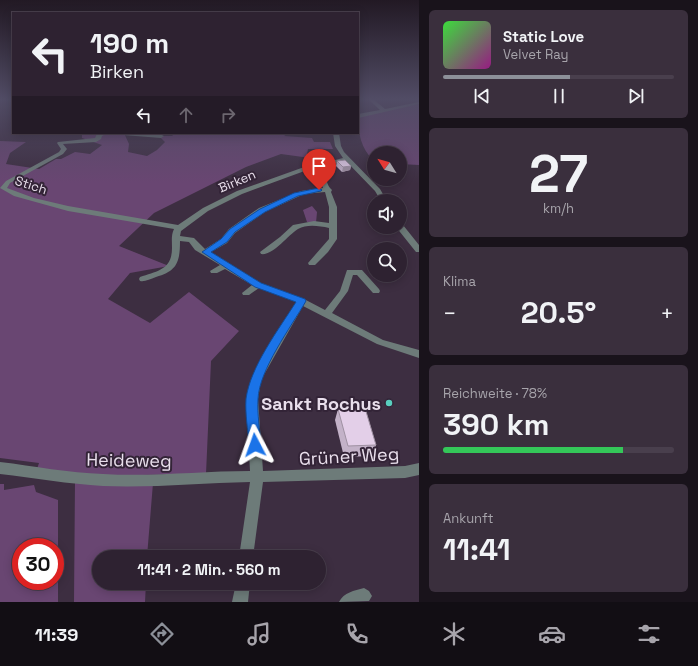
<!DOCTYPE html>
<html lang="de">
<meta charset="utf-8">
<style>
:root{--surface:#2e2231;--page:#3a2f3d;--text:#f1f3f6;--muted:#a7a4ab;--line:#493f4d;--accent:#8c9099}
body{margin:0;font-family:"Space Grotesk",sans-serif;background:var(--page);color:var(--text);height:100vh;display:flex;flex-direction:column;font-size:15px;white-space:nowrap}
*{box-sizing:border-box;margin:0}
p{font-size:13px;color:var(--muted)}
.icon{flex:none;width:22px;height:22px;fill:none;stroke:currentColor;stroke-width:2;stroke-linecap:round;stroke-linejoin:round}
.map{position:relative;flex:1;overflow:hidden}
.sheet{display:flex;flex-direction:column;gap:10px;padding:10px;background:#19131b;width:279px}
.sheet>*{flex:none}
.banner{position:absolute;left:12px;top:12px;width:347px;height:122px;border-radius:0px;box-shadow:0 2px 10px #0003,0 0 0 1px var(--line);background:#2e2231;color:var(--text);overflow:hidden}
.needle{width:26px;rotate:307deg}
.controls{position:absolute;left:367px;top:146px;display:grid;gap:8px}
.controls a{display:grid;place-items:center;width:40px;height:40px;border-radius:50%;background:var(--surface);box-shadow:0 2px 10px #0003,0 0 0 1px var(--line);font-size:20px}
.speed{position:absolute;left:12px;top:538px;display:flex;gap:8px;font-size:20px;font-weight:700;text-align:center}
.speed>*{display:grid;place-content:center;width:52px;height:52px;border-radius:50%;background:var(--surface);box-shadow:0 2px 10px #0003,0 0 0 1px var(--line);line-height:1}
.speed .limit{border:6px solid #d22;background:#fff;color:#111}
.pin{position:absolute;display:grid;place-items:center;width:34px;height:34px;color:#fff;margin:-41px -17px;border-radius:50% 50% 50% 0;rotate:-45deg;box-shadow:0 0 4px #0007}
.pin .icon{rotate:45deg}
.me{position:absolute;width:44px;margin:-22px;rotate:356deg;stroke-linejoin:round;filter:drop-shadow(0 0 3px #0008)}
.turn{display:flex;align-items:center;gap:14px;height:84px;padding:0 12px;font-size:18px}
.turn .icon{width:52px;height:52px;stroke-width:2.5}
.turn b{display:block;font-size:28px;line-height:34px}
.lanes{display:flex;align-items:center;height:38px;padding:0 12px;background:#0003;justify-content:center;gap:20px;direction:ltr}
.lanes .off{opacity:.35}
.big{font-size:30px;font-weight:800;line-height:1.1}
.sheet .widget{flex:1;display:flex;flex-direction:column;justify-content:center;gap:6px;min-width:0;padding:0 14px;border-radius:6px;background:var(--page)}
.sheet .dial{align-items:center;gap:0}
.dial b{font-size:52px;line-height:1}
.song{display:flex;align-items:center;gap:12px}
.cover{width:48px;height:48px;border-radius:6px;background:linear-gradient(135deg,hsl(120 70% 55%),hsl(310 70% 35%))}
.played{height:4px;border-radius:2px;background:linear-gradient(90deg,var(--accent) 55%,var(--line) 55%)}
.keys{display:flex;justify-content:space-around;direction:ltr}
.heat{display:flex;justify-content:space-between;align-items:center;font-size:22px;direction:ltr}
.charge{height:6px;border-radius:3px;background:linear-gradient(90deg,#34c759 78%,var(--line) 0)}
.trip{position:absolute;left:92px;top:550px;width:234px;height:40px;border-radius:20px;background:var(--surface);box-shadow:0 2px 10px #0003,0 0 0 1px var(--line);font-weight:800;line-height:40px;text-align:center}
.tabs{display:flex;height:64px;justify-content:space-around;align-items:center;background:#120e14;color:var(--muted)}
.tabs .icon{width:28px;height:28px}
.tabs .active{color:var(--accent)}
.tabs b{font-size:18px;color:var(--text)}
main{display:flex;flex:1;min-height:0}
.map>svg:first-child{display:block}
.green{fill:#694672;fill-rule:evenodd}
.lines{fill:none;stroke-linecap:round;stroke-linejoin:round}
.minor{fill:#6d7b79;fill-rule:evenodd}
.wall{fill:#c3b2c8}
.shaded-wall{fill:#9f91a2}
.building{fill:#e3cfe8;stroke:#9f91a2}
.route{fill:#1a73e8;stroke:#114b97}
.poi-dot{fill:#59cebe;stroke:#332437;stroke-width:1.5}
.labels{text-anchor:middle;dominant-baseline:central;stroke-width:4;stroke-linejoin:round;paint-order:stroke}
.far-street-label{font-size:13px;fill:#e9dfec;stroke:#332437}
.near-poi-label{font-size:18px;font-weight:bold;fill:#e9dfec;stroke:#332437;text-anchor:end}
.near-street-label{font-size:18px;fill:#e9dfec;stroke:#332437}
</style>
<main>
<div class="map">
<svg width="419" height="602" viewBox="0 0 419 602">
<rect width="100%" height="100%" fill="#3d2e41"/>
<g class="green">
<path d="M 419,104 L 419,165 L 400,164 L 400,153 L 374,153 L 374,161 C 361,149 358,133 358,116 Z"/>
<polygon points="72,133 124,133 129,144 128,152 147,156 157,150 165,142 159,136 172,136 175,133 289,133 284,136 312,138 314,142 330,142 333,149 308,149 307,154 328,157 325,160 281,154 246,167 154,213 119,246 169,266 130,273 108,299 150,323 189,292 239,331 211,361 206,474 80,476 37,469 39,463 0,458 0,141 26,142 10,153 6,164 39,169 56,159 61,159 75,152 90,154 102,145 82,138 82,134"/>
<polygon points="312,206 317,212 316,223 307,222 303,210"/>
<polygon points="75,481 153,483 147,557 99,557 99,583 146,583 145,602 74,602"/>
<path d="M 0,484 L 4,484 L 4,490 L 34,485 L 36,492 L 58,500 L 58,602 L 0,602 ZM 21,547 L 55,547 L 55,581 L 21,581 Z"/>
</g>
<g class="lines">
<g class="minor">
<polygon points="368,99 373,99 385,109 419,102 419,104 358,118 358,114 380,110"/>
<path d="M 99,133 L 108,133 L 102,136 L 101,139 L 96,142 L 63,144 L 67,149 L 63,154 L 10,183 L 7,188 L 34,198 L 68,206 L 178,225 L 203,208 L 237,191 L 307,166 L 320,164 L 343,158 L 335,146 L 333,133 L 339,133 L 341,146 L 344,152 L 380,189 L 387,201 L 381,201 L 375,191 L 346,161 L 325,166 L 327,168 C 325,175 326,185 332,190 L 331,192 L 337,207 L 337,239 L 328,252 L 315,265 L 309,265 L 308,263 L 329,239 L 329,228 C 319,226 307,224 298,229 C 288,235 273,256 261,254 L 260,252 L 280,237 L 293,225 L 314,221 L 329,223 L 329,207 L 325,192 L 304,194 L 265,212 L 235,233 L 227,243 L 211,252 L 261,283 L 304,299 L 325,310 L 340,291 L 347,270 L 362,270 L 379,289 L 380,291 L 379,293 L 373,293 L 357,275 L 353,275 L 348,291 L 332,313 L 383,340 L 419,350 L 419,358 L 377,344 L 303,306 L 261,380 L 258,399 L 263,471 L 405,466 L 419,463 L 419,475 L 405,478 L 263,482 L 253,557 L 239,557 L 250,482 C 201,483 152,488 103,486 C 69,484 34,478 0,474 L 0,462 C 34,466 69,473 103,474 C 152,477 202,471 250,471 L 246,399 L 251,380 L 296,302 L 259,288 L 249,295 L 243,295 L 242,293 L 252,285 L 225,269 L 217,273 L 211,273 L 210,271 L 220,265 L 195,250 L 189,242 L 180,241 C 180,262 177,271 156,277 C 150,279 145,282 140,281 L 139,279 L 140,277 C 157,271 172,270 172,248 C 172,241 171,235 174,229 L 68,211 L 14,196 L 0,188 L 6,181 L 59,152 L 61,149 L 57,143 L 58,142 L 95,138 L 97,134 ZM 321,168 L 319,175 L 323,188 L 301,191 L 259,208 L 229,229 L 221,239 L 205,249 L 194,238 L 180,236 L 181,231 L 208,211 L 242,194 L 310,169 Z"/>
<path d="M 120,133 C 131,133 155,131 164,136 L 161,138 L 123,135 Z"/>
<polygon points="400,225 403,225 419,245 419,252 416,252 396,227 400,227"/>
<polygon points="236,583 250,583 248,602 232,602"/>
<path d="M 364,588 L 369,591 L 372,596 L 369,601 L 339,602 C 344,592 354,591 364,588 Z"/>
</g>
</g>
<g class="wall">
<polygon points="337,161 351,166 350,170 342,172 336,166"/>
<polygon points="338,409 376,445 373,456 344,457 335,420"/>
</g>
<polygon class="shaded-wall" points="351,166 350,170 342,172 343,167"/>
<g class="building">
<polygon points="345,160 351,166 343,167 337,161"/>
<polygon points="365,408 376,445 348,446 338,409"/>
</g>
<linearGradient id="sky" x2="0" y2="1"><stop stop-color="#221924"/><stop offset="0.54" stop-color="#514c65"/><stop offset="1" stop-color="#514c65" stop-opacity="0"/></linearGradient>
<rect width="419" height="183" fill="url(#sky)"/>
<path class="route" d="M 319,188 L 322,190 L 321,191 L 298,196 L 265,212 L 235,232 L 227,242 L 211,252 L 261,283 L 305,299 L 306,301 C 291,327 259,370 258,399 C 257,414 260,430 261,445 L 259,449 L 255,451 L 251,449 L 249,445 C 248,430 245,414 246,399 C 250,367 279,329 296,302 L 255,287 L 202,252 L 221,239 L 230,229 L 260,209 L 294,193 Z"/>
<circle class="poi-dot" cx="389" cy="403" r="4"/>
<g class="labels">
<g class="far-street-label">
<text transform="translate(237 181) rotate(-23)">Birken</text>
<text transform="translate(31 185) rotate(18)">Stich</text>
</g>
<g class="near-poi-label">
<text x="381" y="403">Sankt Rochus</text>
</g>
<g class="near-street-label">
<text transform="translate(349 456) rotate(-3)">Grüner Weg</text>
<text transform="translate(129 460) rotate(1)">Heideweg</text>
</g>
</g>
</svg>
<div class="controls">
<a><svg class="needle" viewBox="-14 -14 28 28"><path d="M0-13l5 13h-10z" fill="#e53935"/><path d="M0 13l5-13h-10z" fill="#a7a4ab"/></svg></a>
<a><svg class="icon" aria-label="sound" viewBox="0 0 24 24"><path d="M4 9h4l5-4v14l-5-4H4zM17 9q2 3 0 6"/></svg></a>
<a><svg class="icon" aria-label="search" viewBox="0 0 24 24"><circle cx="10" cy="10" r="6"/><path d="M15 15l6 6"/></svg></a>
</div>
<div class="speed"><div class="limit">30</div></div>
<div class="pin" style="left:319px;top:190px;background:#d93025"><svg class="icon" aria-label="arrive" viewBox="0 0 24 24"><path d="M6 21V4h12l-3 4 3 4H6"/></svg></div>
<svg class="me" style="left:255px;top:445px" viewBox="-20 -20 40 40"><path d="M0-17L14 15 0 8-14 15z" fill="#1a73e8" stroke="#fff" stroke-width="4"/></svg>
<div class="trip">11:41 · 2 Min. · 560 m</div>
<div class="banner">
<div class="turn"><svg class="icon" aria-label="left" viewBox="0 0 24 24"><path d="M17 20v-9H6M10 6l-5 5 5 5"/></svg><div><b>190 m</b>Birken</div></div>
<div class="lanes"><svg class="icon" aria-label="left" viewBox="0 0 24 24"><path d="M17 20v-9H6M10 6l-5 5 5 5"/></svg><svg class="icon off" aria-label="ahead" viewBox="0 0 24 24"><path d="M12 20V5M6 11l6-6 6 6"/></svg><svg class="icon off" aria-label="right" viewBox="0 0 24 24"><path d="M7 20v-9h11M14 6l5 5-5 5"/></svg></div>
</div>
</div>
<section class="sheet">
<div class="widget">
<div class="song"><i class="cover"></i><div><b>Static Love</b><p>Velvet Ray</p></div></div>
<div class="played"></div>
<div class="keys"><svg class="icon" aria-label="previous" viewBox="0 0 24 24"><path d="M18 5L8 12l10 7zM5 5v14"/></svg><svg class="icon" aria-label="pause" viewBox="0 0 24 24"><path d="M8 5v14M16 5v14"/></svg><svg class="icon" aria-label="next" viewBox="0 0 24 24"><path d="M6 5l10 7-10 7zM19 5v14"/></svg></div>
</div>
<div class="widget dial"><b>27</b><p>km/h</p></div>
<div class="widget"><p>Klima</p>
<div class="heat"><a>−</a><b class="big">20.5°</b><a>+</a></div>
</div>
<div class="widget"><p>Reichweite · 78%</p><b class="big">390 km</b><div class="charge"></div></div>
<div class="widget"><p>Ankunft</p><b class="big">11:41</b></div>
</section>
</main>
<nav class="tabs">
<b>11:39</b>
<svg class="icon active" aria-label="directions" viewBox="0 0 24 24"><path d="M12 3l9 9-9 9-9-9zM9 14v-3h6M13 9l2 2-2 2"/></svg>
<svg class="icon" aria-label="music" viewBox="0 0 24 24"><path d="M9 18V5l10-2v13"/><circle cx="6" cy="18" r="3"/><circle cx="16" cy="16" r="3"/></svg>
<svg class="icon" aria-label="phone" viewBox="0 0 24 24"><path d="M5 4h4l2 5-3 2q2 4 5 5l2-3 5 2v4C11 20 4 13 5 4z"/></svg>
<svg class="icon" aria-label="climate" viewBox="0 0 24 24"><path d="M12 3v18M4 7l16 10M4 17L20 7"/></svg>
<svg class="icon" aria-label="car" viewBox="0 0 24 24"><path d="M5 17H2v-5l4-1 3-4h7l3 4 3 1v5h-3M9 17h6M6 11h13"/><circle cx="7" cy="17" r="2"/><circle cx="17" cy="17" r="2"/></svg>
<svg class="icon" aria-label="filters" viewBox="0 0 24 24"><path d="M4 7h16M4 17h16"/><circle cx="9" cy="7" r="2"/><circle cx="15" cy="17" r="2"/></svg>
</nav>
